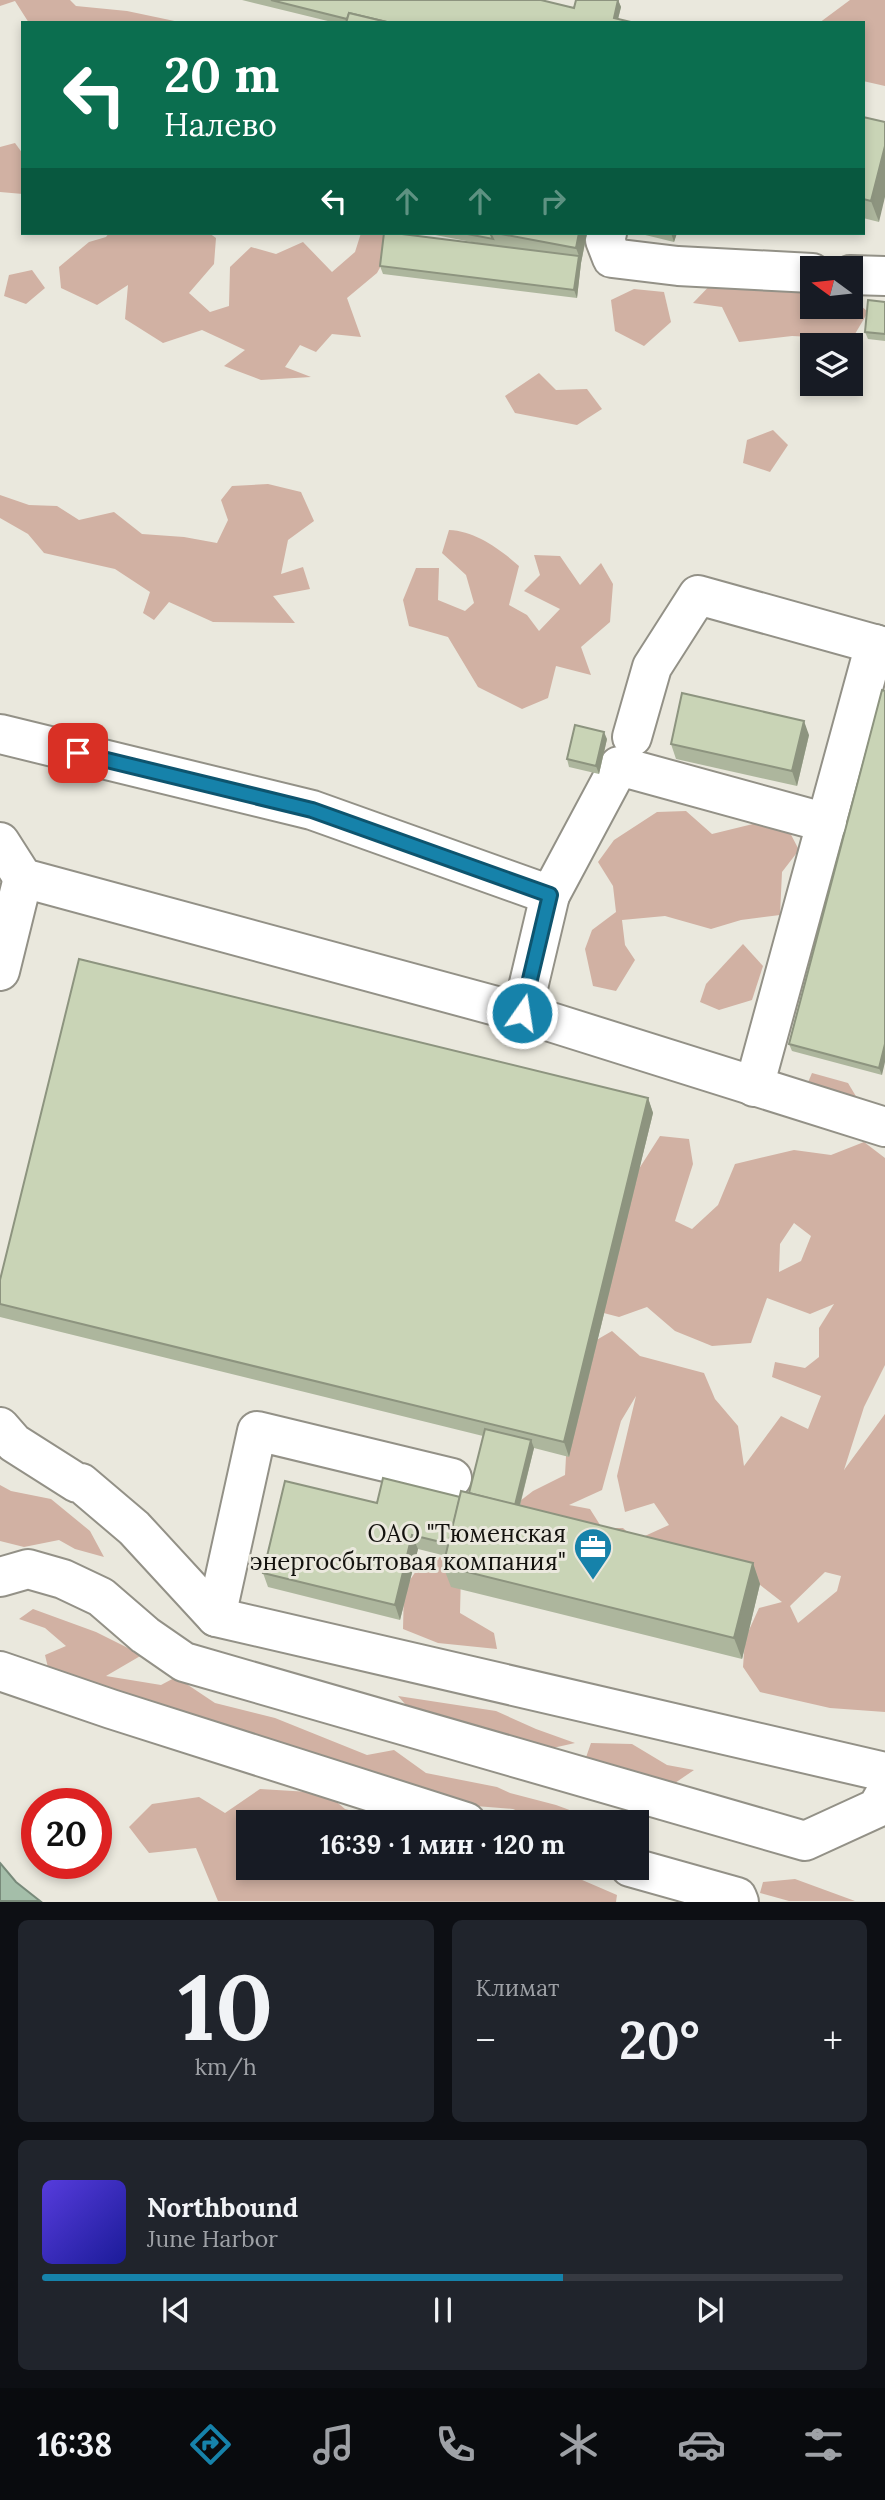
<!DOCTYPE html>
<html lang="ru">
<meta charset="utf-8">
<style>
:root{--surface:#171b24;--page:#20242c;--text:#f1f3f6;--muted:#9ea1a6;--line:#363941;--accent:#1682aa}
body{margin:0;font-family:Lora,serif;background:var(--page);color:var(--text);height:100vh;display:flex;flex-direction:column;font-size:26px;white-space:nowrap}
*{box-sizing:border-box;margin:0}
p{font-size:23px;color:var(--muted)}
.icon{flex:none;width:38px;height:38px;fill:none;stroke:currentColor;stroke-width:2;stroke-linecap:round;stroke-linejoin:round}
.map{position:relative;height:1902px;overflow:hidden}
.sheet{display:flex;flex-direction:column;gap:18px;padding:18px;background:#0d0f14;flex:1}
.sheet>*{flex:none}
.guide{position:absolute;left:21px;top:21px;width:844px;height:214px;border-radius:0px;box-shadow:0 4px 10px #0003;background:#0b6e4f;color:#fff;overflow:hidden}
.needle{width:46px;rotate:285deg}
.fabs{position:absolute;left:800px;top:256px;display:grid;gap:14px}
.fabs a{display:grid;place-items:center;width:63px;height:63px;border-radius:0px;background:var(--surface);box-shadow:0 4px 10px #0003;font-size:35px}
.speed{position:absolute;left:21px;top:1788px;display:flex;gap:14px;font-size:35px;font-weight:700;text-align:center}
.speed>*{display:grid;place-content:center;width:91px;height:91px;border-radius:50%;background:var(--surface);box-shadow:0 4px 10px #0003;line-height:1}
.speed .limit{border:10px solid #d22;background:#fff;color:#111}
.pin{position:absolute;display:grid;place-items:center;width:60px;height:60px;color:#fff;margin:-30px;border-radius:14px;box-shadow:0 4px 10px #0006}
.me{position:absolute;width:77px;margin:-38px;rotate:13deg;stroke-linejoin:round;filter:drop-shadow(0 0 5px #0008)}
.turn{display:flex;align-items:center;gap:24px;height:147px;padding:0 28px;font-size:32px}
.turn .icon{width:91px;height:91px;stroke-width:2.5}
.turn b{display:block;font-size:49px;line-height:60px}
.lanes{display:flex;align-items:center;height:66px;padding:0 28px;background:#0003;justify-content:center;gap:35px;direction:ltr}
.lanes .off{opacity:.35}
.big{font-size:52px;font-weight:800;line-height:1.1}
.sheet .card{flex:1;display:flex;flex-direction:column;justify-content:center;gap:10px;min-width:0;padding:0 24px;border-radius:10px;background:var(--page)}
.sheet .dial{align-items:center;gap:0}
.dial b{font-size:91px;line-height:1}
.song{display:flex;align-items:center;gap:21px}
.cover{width:84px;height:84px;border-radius:10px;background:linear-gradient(135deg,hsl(250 70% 55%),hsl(240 70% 35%))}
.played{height:7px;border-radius:4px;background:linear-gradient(90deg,var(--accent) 65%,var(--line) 65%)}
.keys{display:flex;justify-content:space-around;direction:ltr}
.heat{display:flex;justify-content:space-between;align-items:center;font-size:38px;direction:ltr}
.sheet .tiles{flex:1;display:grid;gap:18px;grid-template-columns:1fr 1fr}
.card:last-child{grid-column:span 2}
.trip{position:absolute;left:236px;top:1810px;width:413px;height:70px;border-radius:0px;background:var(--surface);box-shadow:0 4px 10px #0003;font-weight:800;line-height:70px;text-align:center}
.dock{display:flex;height:112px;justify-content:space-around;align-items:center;background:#090b0e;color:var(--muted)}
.dock .icon{width:49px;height:49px}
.dock .on{color:var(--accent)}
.dock b{font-size:32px;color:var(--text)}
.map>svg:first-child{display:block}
.forest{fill:#d1b1a3;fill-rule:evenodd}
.water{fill:#a4bea9;stroke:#788a7a;stroke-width:2}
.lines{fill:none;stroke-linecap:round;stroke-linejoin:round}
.minor-casing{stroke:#939187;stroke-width:42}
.minor{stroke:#fff;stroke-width:38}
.wall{fill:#adb69d}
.shaded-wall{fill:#8d947f}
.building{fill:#c9d4b6;stroke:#8d947f;stroke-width:2}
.route-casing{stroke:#0e546e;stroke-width:18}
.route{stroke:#1682aa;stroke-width:12}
.labels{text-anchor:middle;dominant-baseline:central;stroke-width:6;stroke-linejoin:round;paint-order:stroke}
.poi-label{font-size:24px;fill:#13120e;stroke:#eae8dd;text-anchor:end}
</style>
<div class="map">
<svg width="885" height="1902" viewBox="0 0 885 1902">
<rect width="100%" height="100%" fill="#eae8dd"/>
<g class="forest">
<polygon points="0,0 70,0 76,6 127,11 184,23 29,23 15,1 0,6"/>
<polygon points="850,0 885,0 885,86 863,81 863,23 819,23"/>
<polygon points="15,143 23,154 23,194 0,192 0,147"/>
<polygon points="109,233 209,233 216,238 214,264 189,293 210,312 229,306 230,267 251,247 276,254 303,242 332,272 355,252 361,233 399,233 377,273 347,298 361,337 332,334 316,352 300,345 285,367 311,377 261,380 224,366 245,350 202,330 163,343 125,319 128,285 97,305 61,288 59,267 89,242 106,237"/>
<polygon points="32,270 45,288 26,304 4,296 9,275"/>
<polygon points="719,276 812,289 812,306 850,306 851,297 868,312 852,339 792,336 739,342 722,307 693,303"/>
<polygon points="634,289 664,292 671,322 644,346 615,331 611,300"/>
<polygon points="539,373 556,390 587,389 602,409 577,425 515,413 505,396"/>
<polygon points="773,430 788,445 770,472 743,463 747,440"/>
<polygon points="268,484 301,492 314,521 288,540 281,574 303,567 310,589 273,596 295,623 213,622 169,602 154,620 143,613 150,592 115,569 44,553 28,534 0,518 0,495 29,505 57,506 79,520 114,512 142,534 184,537 217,543 228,520 221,500 232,486"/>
<path d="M 449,530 C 475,531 500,549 519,566 L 509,605 L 527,615 L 539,631 L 560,609 L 524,591 L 540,575 L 534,555 L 560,556 L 580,585 L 601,563 L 613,584 L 610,622 L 581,647 L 591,675 L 556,666 L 548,698 L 522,709 L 478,687 L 448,637 L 409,626 L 403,600 L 416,568 L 439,568 L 438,600 L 465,611 L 474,603 L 466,575 L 442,553 Z"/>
<polygon points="686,811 712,834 757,823 787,827 799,850 782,872 780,915 741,920 711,929 665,916 622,920 625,945 635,960 616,991 593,986 585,949 592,930 616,912 613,886 598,862 614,840 657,812"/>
<polygon points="743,944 763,966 752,1000 719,1010 700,1002 706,984"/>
<polygon points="812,1073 848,1083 857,1098 801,1099"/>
<path d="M 660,1136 L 689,1139 L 693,1164 L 675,1221 L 692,1229 L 718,1205 L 735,1164 L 794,1150 L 831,1155 L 864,1142 L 885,1158 L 885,1365 L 864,1407 L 844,1470 L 885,1414 L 885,1712 L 830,1708 L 760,1692 L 743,1667 L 745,1639 L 759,1608 L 782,1602 L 750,1577 L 507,1511 L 533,1491 L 565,1475 L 567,1438 L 593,1342 L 612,1331 L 640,1356 L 704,1373 L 715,1399 L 738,1426 L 744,1466 L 781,1416 L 808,1429 L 821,1396 L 772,1377 L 775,1362 L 805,1368 L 819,1357 L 819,1328 L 834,1304 L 810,1314 L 767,1298 L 751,1343 L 712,1346 L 675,1331 L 647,1307 L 619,1317 L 592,1310 L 635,1175 ZM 794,1223 L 811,1236 L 801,1261 L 779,1272 L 780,1244 ZM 636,1396 L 617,1476 L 625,1512 L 654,1503 L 669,1525 L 636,1540 L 623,1528 L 602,1528 L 590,1509 L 569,1505 L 602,1490 L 621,1421 ZM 825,1572 L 841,1576 L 837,1591 L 798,1623 L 790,1606 Z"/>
<polygon points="0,1485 11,1491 51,1499 90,1531 104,1557 75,1549 59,1540 24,1547 0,1541"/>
<polygon points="448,1555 461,1573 460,1613 494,1633 497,1649 438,1643 403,1629 404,1589 422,1562"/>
<polygon points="33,1609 96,1632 142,1655 106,1676 161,1685 176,1677 215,1703 275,1718 367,1755 394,1750 426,1773 497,1787 510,1793 556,1805 602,1822 543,1822 513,1809 463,1805 380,1781 318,1754 243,1730 216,1732 50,1676 45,1655 66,1646 45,1628 19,1619"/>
<polygon points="398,1696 496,1711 536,1729 575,1743 526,1754 481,1727 413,1713"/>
<polygon points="591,1743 632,1744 667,1765 694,1770 672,1785 583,1766"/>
<polygon points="260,1789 326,1793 345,1809 395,1822 248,1822 248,1867 552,1867 617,1895 616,1902 218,1901 196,1848 149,1853 129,1827 152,1804 199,1797 225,1813"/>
<polygon points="795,1879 855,1901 789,1901 760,1893 763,1882"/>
</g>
<polygon class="water" points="0,1863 16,1882 40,1901 0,1901"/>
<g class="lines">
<g class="minor-casing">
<g id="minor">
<polyline points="607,233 605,240 612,258 678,266 812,273"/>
<polyline points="850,275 885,276"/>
<polyline points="0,734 312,810 550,895 619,766 827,823"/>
<polyline points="632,737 652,667 698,595 885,647"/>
<polyline points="0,842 23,878 522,1013 885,1127"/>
<polyline points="0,971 23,878"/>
<polyline points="522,1013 550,895"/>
<polyline points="754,1087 875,644"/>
<polyline points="0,1427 14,1443 77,1483 81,1483 134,1528 216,1617 885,1772"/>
<polyline points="0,1577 28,1569 63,1579 101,1597 145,1635 184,1662 805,1841 877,1808 885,1794"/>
<polyline points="216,1617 257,1431 452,1478"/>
<polyline points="0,1671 111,1709 466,1822"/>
<polyline points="630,1867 737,1897 739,1902"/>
</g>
</g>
<use href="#minor" class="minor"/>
</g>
<g class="wall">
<polygon points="242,0 541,0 574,8 618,0 621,7 618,19 635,23 336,23"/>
<polygon points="863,117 879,222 863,218"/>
<polygon points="425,233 587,233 581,263 577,298 383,274 380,266 482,244"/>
<polygon points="637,233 677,233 674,242"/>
<polygon points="885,302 885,341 868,339 865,332"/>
<polygon points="882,690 882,1075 792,1051 789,1044"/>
<polygon points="809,735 797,786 676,759 671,744"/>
<polygon points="607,739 599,774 569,767 567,759"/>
<polygon points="648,1098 653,1113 569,1457 534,1448 520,1506 753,1563 760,1584 742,1659 451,1587 443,1566 446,1556 418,1549 400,1620 268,1587 263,1573 377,1503 460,1497 469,1493 483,1436 0,1317 0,1280"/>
</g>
<g class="shaded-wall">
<polygon points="618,0 621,7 617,23 614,18"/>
<polygon points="885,146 885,197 879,222 871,201"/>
<polygon points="579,233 587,233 581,263 577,298 574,290 579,256 576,248"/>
<polygon points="671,233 677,233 674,242"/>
<polygon points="804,721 809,735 797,786 792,771"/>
<polygon points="604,732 607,739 599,774 596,766"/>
<polygon points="885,1044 885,1062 882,1075 879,1068"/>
<polygon points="648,1098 653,1113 569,1457 564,1442"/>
<polygon points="531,1440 534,1448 515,1524 512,1516"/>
<polygon points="412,1535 418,1549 400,1620 395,1605"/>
<polygon points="753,1563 760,1584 742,1659 734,1638"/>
</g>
<g class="building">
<polygon points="271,0 541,0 574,8 576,0 618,0 614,18 635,23 391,23 349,13 347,19"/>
<polygon points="349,13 391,23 346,23"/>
<polygon points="863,117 885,122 885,146 871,201 863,199"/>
<polygon points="384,233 394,233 579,256 574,290 380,266"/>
<polygon points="462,233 490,233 493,239"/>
<polygon points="496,233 579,233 576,248"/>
<polygon points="868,300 885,302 885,334 865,332"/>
<polygon points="882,690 885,691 885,1044 879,1068 789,1044"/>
<polygon points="682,693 804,721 792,771 671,744"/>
<polygon points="575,725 604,732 596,766 567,759"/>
<polygon points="79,959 648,1098 564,1442 0,1304 0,1280"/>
<polygon points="485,1429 531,1440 515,1505 469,1493"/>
<polygon points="383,1478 460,1497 449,1544 412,1535 395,1605 263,1573 285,1481 377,1503"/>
<polygon points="461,1491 753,1563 734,1638 443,1566"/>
</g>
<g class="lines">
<g class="route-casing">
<polyline id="route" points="78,753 312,810 550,895 522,1013"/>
</g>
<use href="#route" class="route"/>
</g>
<defs>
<g id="office-pin" transform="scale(2.0125)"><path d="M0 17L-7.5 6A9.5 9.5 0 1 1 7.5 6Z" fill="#1682aa" stroke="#eae8dd"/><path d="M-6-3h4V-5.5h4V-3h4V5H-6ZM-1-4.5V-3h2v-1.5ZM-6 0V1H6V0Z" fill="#fff"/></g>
</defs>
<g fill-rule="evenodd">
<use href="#office-pin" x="593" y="1547"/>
</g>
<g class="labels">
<g class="poi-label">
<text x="566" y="1533">ОАО "Тюменская<tspan x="566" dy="28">энергосбытовая компания"</tspan></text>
</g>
</g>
</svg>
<div class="fabs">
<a><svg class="needle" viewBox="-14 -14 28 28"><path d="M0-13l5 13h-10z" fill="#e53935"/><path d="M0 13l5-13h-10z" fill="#9ea1a6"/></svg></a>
<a><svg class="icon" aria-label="layers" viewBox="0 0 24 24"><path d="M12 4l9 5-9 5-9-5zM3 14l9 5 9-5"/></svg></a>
</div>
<div class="speed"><div class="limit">20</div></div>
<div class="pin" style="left:78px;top:753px;background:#d93025"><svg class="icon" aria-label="arrive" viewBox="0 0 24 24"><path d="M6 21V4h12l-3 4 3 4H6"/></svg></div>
<svg class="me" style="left:522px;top:1013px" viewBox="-20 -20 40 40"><circle r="17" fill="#1682aa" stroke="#fff" stroke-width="3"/><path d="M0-11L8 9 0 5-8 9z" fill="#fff"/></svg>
<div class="trip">16:39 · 1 мин · 120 m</div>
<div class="guide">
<div class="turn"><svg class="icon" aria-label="left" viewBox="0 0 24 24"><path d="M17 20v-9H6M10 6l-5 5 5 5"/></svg><div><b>20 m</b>Налево</div></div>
<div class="lanes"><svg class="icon" aria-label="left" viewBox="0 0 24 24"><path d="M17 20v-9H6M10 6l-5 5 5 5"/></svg><svg class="icon off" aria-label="ahead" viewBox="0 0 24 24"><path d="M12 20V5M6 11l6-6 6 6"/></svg><svg class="icon off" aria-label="ahead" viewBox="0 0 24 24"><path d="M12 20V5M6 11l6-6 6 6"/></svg><svg class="icon off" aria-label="right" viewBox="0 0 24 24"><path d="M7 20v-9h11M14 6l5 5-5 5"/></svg></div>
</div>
</div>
<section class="sheet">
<div class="tiles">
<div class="card dial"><b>10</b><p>km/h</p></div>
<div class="card"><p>Климат</p>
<div class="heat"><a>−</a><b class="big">20°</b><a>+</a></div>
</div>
<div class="card">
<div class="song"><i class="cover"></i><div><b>Northbound</b><p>June Harbor</p></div></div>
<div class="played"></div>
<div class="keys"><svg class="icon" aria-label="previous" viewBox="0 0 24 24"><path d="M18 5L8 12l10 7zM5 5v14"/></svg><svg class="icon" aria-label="pause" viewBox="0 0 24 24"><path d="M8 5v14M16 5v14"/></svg><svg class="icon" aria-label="next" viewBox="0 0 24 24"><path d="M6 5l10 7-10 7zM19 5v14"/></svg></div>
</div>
</div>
</section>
<nav class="dock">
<b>16:38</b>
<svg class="icon on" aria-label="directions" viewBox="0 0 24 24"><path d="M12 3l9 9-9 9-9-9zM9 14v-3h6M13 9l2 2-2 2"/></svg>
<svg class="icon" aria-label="music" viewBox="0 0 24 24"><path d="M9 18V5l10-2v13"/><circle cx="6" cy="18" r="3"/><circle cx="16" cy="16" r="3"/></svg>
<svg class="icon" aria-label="phone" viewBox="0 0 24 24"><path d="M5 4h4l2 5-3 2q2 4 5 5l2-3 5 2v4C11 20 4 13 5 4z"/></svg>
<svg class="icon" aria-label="climate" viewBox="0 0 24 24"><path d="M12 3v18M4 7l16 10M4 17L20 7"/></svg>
<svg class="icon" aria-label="car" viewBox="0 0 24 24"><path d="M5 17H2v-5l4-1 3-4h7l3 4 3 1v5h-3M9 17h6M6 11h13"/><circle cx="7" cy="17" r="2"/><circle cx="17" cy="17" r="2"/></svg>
<svg class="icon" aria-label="filters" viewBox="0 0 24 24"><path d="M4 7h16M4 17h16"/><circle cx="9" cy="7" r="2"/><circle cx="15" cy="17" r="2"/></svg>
</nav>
